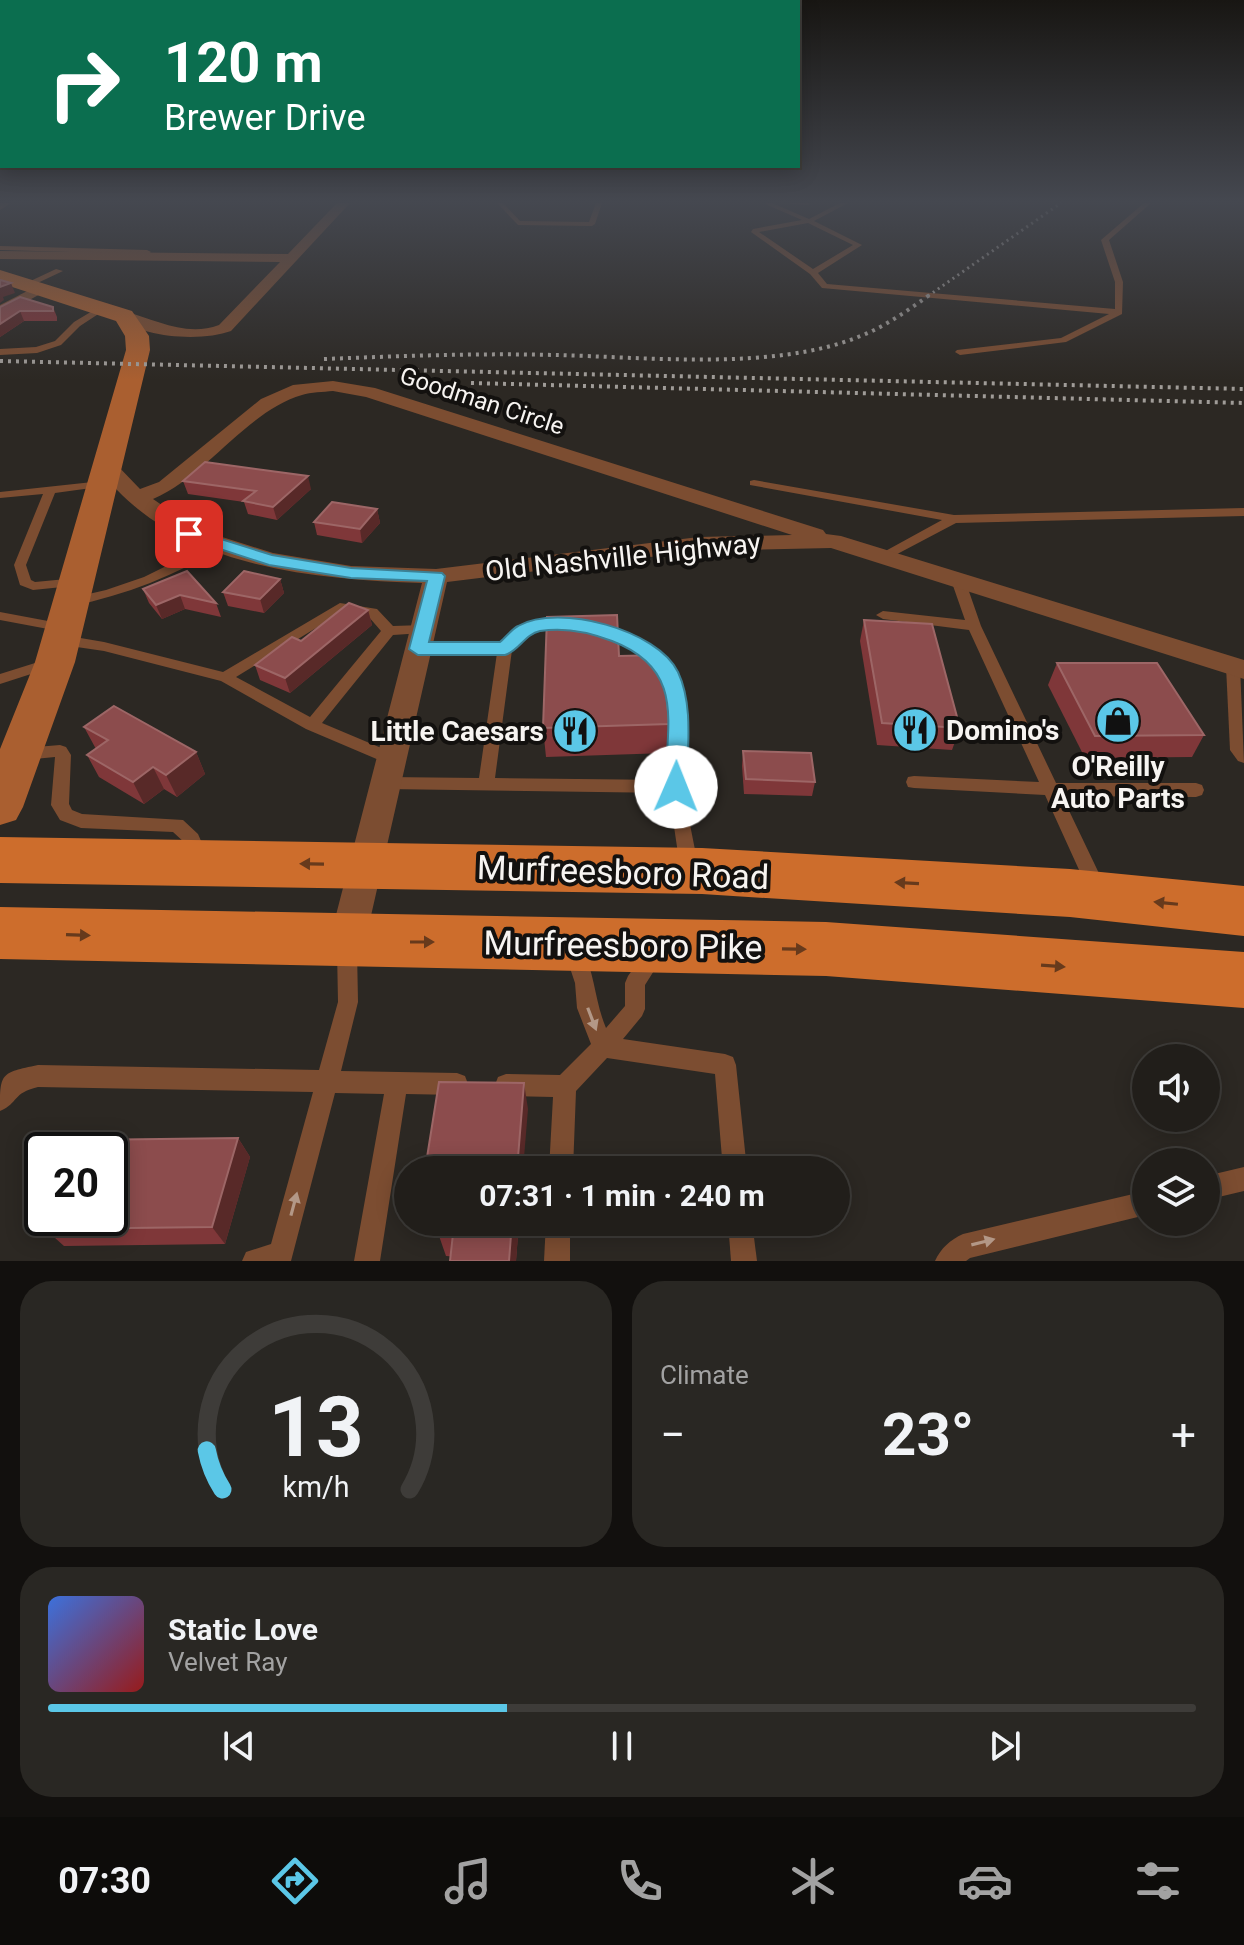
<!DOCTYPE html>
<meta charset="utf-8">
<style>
:root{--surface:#211e1a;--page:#292723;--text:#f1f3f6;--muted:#a2a2a2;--line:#3e3c39;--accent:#5bc7e7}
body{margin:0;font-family:Roboto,sans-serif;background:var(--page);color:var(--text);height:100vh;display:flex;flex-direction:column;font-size:30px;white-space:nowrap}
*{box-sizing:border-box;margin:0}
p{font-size:26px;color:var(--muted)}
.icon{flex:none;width:44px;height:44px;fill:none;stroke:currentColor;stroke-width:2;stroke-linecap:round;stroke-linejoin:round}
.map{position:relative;height:1261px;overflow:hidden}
.sheet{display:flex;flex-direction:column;gap:20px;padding:20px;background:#12100e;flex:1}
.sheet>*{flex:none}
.guide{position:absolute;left:0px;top:0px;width:800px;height:168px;box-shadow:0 4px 20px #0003,0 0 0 2px var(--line);background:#0b6e4f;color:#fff;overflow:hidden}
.controls{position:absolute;left:1132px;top:1044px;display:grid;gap:16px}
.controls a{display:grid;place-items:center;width:88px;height:88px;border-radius:50%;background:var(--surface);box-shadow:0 4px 20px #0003,0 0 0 2px var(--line);font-size:40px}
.speed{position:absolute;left:24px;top:1132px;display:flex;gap:16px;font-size:40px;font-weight:700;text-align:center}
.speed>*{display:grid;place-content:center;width:104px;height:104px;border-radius:50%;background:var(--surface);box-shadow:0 4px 20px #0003,0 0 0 2px var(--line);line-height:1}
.speed .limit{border:4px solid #111;border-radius:12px;background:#fff;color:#111}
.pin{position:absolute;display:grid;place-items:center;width:68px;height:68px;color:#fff;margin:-34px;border-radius:16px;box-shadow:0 4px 12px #0006}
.me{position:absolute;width:88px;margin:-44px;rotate:1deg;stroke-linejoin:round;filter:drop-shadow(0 0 6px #0008)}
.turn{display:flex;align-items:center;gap:28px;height:168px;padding:0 32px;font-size:36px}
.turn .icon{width:104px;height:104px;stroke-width:2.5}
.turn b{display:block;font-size:56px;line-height:68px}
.big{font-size:60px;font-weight:700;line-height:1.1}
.sheet .tile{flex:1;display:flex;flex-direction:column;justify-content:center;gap:12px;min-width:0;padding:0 28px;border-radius:32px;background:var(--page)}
.sheet .dial{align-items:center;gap:0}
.dial svg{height:208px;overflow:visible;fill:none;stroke:var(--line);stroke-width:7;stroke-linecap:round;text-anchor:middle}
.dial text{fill:var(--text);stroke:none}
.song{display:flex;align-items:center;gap:24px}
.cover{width:96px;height:96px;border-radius:12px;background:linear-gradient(135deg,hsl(220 70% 55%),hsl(0 70% 35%))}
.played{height:8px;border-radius:4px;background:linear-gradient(90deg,var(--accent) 40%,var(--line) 40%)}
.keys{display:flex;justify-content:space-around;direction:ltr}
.heat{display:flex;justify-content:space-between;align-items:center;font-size:44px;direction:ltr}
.sheet .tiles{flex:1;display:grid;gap:20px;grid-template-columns:1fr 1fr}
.tile:last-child{grid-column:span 2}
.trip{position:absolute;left:394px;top:1156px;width:456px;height:80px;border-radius:40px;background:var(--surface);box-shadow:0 4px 20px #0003,0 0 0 2px var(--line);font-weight:700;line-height:80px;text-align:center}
.dock{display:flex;height:128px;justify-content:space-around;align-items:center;background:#0d0c0a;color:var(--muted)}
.dock .icon{width:56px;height:56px}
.dock .current{color:var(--accent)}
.dock b{font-size:36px;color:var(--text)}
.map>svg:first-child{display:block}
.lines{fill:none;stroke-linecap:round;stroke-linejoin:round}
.service{fill:#7c4d31;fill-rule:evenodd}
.minor{fill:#7c4d31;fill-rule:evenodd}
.secondary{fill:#aa5f30;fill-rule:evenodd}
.primary{fill:#cd6d2c;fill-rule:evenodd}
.rail-far1{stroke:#a09c98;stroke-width:3;stroke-dasharray:2 4;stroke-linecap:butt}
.rail{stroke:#a09c98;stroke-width:4;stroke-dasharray:3 5;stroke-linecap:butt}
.wall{fill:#7f3739}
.shaded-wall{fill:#582928}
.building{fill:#8c4c4d;stroke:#9d6666;stroke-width:2}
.oneway{fill:#673a1c}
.oneway2{fill:#b39887}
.route{fill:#5bc7e7;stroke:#3b8196;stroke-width:2}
.labels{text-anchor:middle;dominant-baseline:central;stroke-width:8;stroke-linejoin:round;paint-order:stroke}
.far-street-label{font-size:24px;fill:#f7f4f1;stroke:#13110f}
.street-label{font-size:28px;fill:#f7f4f1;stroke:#13110f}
.poi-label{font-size:28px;font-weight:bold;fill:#f7f4f1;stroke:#13110f;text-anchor:start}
.near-street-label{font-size:34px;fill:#f7f4f1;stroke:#13110f}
</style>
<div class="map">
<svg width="1244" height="1261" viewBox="0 0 1244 1261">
<rect width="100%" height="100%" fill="#2c2823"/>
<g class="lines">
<g class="service">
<polygon points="497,203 503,203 520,221 589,222 596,203 602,203 595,224 592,226 518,225"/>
<path d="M 763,203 L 772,203 L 809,219 L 840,203 L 848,203 L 814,221 L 862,245 L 818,273 L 827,284 L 1115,309 L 1115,282 L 1101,240 L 1144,203 L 1151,203 L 1109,240 L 1123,282 L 1122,314 L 1066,342 L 960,355 L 955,352 L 957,350 L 1061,338 L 1109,314 L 822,288 L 810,274 L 751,232 L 753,229 L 802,220 ZM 808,223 L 853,245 L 813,269 L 759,232 Z"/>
<polygon points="778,203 811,203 808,205"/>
<polygon points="0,246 147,250 151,252 142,259 138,257 141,254 0,250"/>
<polygon points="56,269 63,271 29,287 22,285"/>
<polygon points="99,307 106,309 80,326 61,345 37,353 0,355 0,349 36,347 55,341 74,322"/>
<polygon points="754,480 954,515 1244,508 1244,516 956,523 884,561 880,560 878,557 880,554 942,520 750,485 750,481"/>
<polygon points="102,481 106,482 106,486 55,493 26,565 31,580 35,582 77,578 84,582 82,585 33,590 20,585 14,565 43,494 0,498 0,492"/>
<path d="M 219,540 L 225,544 L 223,547 C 176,575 126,595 72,606 L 65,602 L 67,599 L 106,590 L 144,577 Z"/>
<polygon points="958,576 965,580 981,626 1056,783 1196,783 1202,785 1204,790 1202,795 1196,797 1062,796 1106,888 1104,894 1097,896 1090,894 1045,795 914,788 908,787 906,782 908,777 914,776 1039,782 969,630 883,619 876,615 883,611 965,620 951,580"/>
<path d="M 340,603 L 377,609 L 393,626 L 423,625 L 430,629 L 423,633 L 393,635 L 322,723 L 398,755 L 400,759 L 398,763 L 392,765 L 386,763 L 306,729 L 221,681 L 104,651 L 63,645 L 56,640 L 63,635 L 104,642 L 223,672 ZM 342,612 L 368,616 L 381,631 L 310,717 L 236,677 Z"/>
<polygon points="0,612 64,624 71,628 64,632 0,620"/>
<path d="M 544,621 L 563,621 L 570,625 L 563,629 L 536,632 L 512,650 L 495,778 L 668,780 C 670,731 678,672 628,644 C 619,639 608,636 598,632 L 596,629 L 603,625 C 664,642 686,675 685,738 C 685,754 683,771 684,787 C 687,814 694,841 698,867 L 695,872 L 689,875 L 683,872 L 680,867 L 669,793 L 386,789 L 380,788 L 378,783 L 380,778 L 386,777 L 479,778 L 497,653 L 418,654 L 411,649 L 413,646 L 501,643 L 520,629 Z"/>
<polygon points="51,658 58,663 56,666 0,684 0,674"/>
<polygon points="1233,661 1240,666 1244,763 1238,761 1230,750 1226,666"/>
<polygon points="60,745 66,747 71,755 69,804 72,810 82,814 183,820 198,834 208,857 205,862 199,864 193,862 185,843 173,832 81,828 60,820 51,805 55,757 24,760 18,758 16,754 18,750 24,748"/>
<path d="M 347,941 L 354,944 L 357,950 L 358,1002 L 341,1071 L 457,1073 L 465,1076 L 468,1084 L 465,1092 L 457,1095 L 406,1094 L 380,1261 L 354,1261 L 384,1094 L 335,1093 L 291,1261 L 242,1261 L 246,1252 L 271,1244 L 313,1092 L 38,1087 C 12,1093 19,1103 0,1111 C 0,1073 0,1073 38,1065 L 319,1070 L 338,1002 L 337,950 L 340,944 Z"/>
<path d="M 576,947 L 583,950 C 595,975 595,1002 606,1028 L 625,1006 L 625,983 L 628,976 L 645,952 L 652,949 L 659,952 L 662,958 L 645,985 L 645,1009 L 642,1016 L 623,1039 L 725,1054 L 733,1057 L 736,1065 L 747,1170 L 723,1170 L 715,1074 L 607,1058 L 576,1091 L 573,1170 L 549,1170 L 553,1097 L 506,1096 L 498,1093 L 495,1085 L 498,1077 L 506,1074 L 560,1075 L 591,1044 L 577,1008 L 575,983 L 566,956 L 569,950 Z"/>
<polygon points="1244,1167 1244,1191 1206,1200 1206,1176"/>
<path d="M 1146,1191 L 1146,1215 L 970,1258 L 966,1261 L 935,1261 C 941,1248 950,1240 963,1234 Z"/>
<polygon points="546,1222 570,1222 570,1261 544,1261"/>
<polygon points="728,1222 752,1222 757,1261 731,1261"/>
</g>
<g class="minor">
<polygon points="0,203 11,203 0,210"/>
<path d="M 337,203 L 350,203 L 231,331 C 201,342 140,338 116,316 L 124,311 C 156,320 186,337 219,325 L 280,262 L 0,259 L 0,251 L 288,254 Z"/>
<polygon points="39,285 46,289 44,292 0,316 0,305"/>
<path d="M 333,381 L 375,388 L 823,530 L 826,534 L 841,536 L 1244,660 L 1244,679 L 831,548 L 699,551 L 447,582 L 365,942 L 360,954 L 347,958 L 334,954 L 329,942 L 422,583 C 309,579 170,567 98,467 L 101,463 L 115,463 L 140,489 L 159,482 L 261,399 L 293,385 ZM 333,391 L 366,397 L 792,535 L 699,537 L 436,569 L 351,566 L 273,553 L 197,529 L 153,499 C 207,476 247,411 302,395 C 311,392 323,392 333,391 Z"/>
</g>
<polygon class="secondary" points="0,270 132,311 149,336 150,350 75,662 23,807 16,820 0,825 0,749 35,662 126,350 125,336 116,321 0,283"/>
<g class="primary">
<polygon points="0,837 702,848 1070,869 1244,886 1244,936 1070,917 702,894 0,883"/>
<polygon points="0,907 826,922 1244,952 1244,1008 826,976 0,959"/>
</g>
<polyline class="rail-far1" points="928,296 1061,203"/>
<g class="rail">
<path d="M 324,359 C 401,356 478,353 555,355 C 647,357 773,371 858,337 C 885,327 908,310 931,294"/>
<polyline points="0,361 1244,389"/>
<polyline points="471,383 1244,403"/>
</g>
</g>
<g class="wall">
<polygon points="0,307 53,307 57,317 57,321 24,321 0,337"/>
<polygon points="183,481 311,489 277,520 248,514 244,502 188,494"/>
<polygon points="377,509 380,523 362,543 317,535 314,522"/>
<polygon points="187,571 216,603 221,617 185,609 162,619 149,603 143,589"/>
<polygon points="280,579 284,593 264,613 228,606 223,592"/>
<polygon points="368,610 372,625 290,693 260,680 255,665 301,641"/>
<polygon points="864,620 960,728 952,750 877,745 860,641"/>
<polygon points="1057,663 1204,735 1192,757 1085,758 1048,685"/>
<polygon points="669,724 667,753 546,757 543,728"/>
<polygon points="84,727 196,752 205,774 177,797 164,789 144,804 99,777 87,755 96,749"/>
<polygon points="743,751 815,782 812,796 744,794 742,766"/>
<polygon points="238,1138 250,1157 225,1244 64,1246 45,1229"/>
<polygon points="440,1222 519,1222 516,1261 446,1256 438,1233"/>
</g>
<g class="shaded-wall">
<polygon points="11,283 15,293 3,297 4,300 0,303 0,287"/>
<polygon points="20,311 24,321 0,337 0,324"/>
<polygon points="308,476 311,489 277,520 273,507"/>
<polygon points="377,509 380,523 362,543 360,529"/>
<polygon points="280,579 284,593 264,613 260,599"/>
<polygon points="180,595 185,609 162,619 156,605"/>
<polygon points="368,610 372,625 290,693 285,678"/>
<polygon points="196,752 205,774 177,797 166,775"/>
<polygon points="153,767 164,789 144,804 133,782"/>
<polygon points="524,1083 528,1109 523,1170 517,1170"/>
<polygon points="238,1138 250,1157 225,1244 212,1227"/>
<polygon points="512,1222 519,1222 516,1261 509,1261"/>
</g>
<g class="building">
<polygon points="0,280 11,283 0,287"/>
<polygon points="20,297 53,307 53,311 20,311 0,324 0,307"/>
<polygon points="205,462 308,476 273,507 243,501 256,491 183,481"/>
<polygon points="332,502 377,509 360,529 314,522"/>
<polygon points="187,571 216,603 180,595 156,605 143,589"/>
<polygon points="244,571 280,579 260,599 223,592"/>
<polygon points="349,603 368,610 285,678 255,665 292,637 301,641"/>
<polygon points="617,615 619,656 663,655 669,724 543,728 547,617"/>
<polygon points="864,620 932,624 960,728 882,723"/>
<polygon points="1057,663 1157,663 1204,735 1095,736"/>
<polygon points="114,706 196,752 166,775 153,767 133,782 87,755 108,740 84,727"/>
<polygon points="743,751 811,753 815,782 746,779"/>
<polygon points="439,1082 524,1083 517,1170 425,1170"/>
<polygon points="238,1138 212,1227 45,1229 49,1218 110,1218 110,1150 77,1150 82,1140"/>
<polygon points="440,1222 512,1222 509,1261 450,1261 453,1234 438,1233"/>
</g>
<defs><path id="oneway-solid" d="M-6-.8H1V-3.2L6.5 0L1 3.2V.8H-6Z" transform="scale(2)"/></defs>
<g class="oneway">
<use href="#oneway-solid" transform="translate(312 864) rotate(-179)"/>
<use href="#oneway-solid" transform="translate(907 883) rotate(-177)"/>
<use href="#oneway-solid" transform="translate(1166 903) rotate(-174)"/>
<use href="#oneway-solid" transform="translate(78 935) rotate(2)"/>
<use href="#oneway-solid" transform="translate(422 942)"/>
<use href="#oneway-solid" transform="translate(794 949) rotate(1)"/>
<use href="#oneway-solid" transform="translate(1053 966) rotate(4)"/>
</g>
<g class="oneway2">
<use href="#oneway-solid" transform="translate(592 1019) rotate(69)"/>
<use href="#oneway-solid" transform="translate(294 1204) rotate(-75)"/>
<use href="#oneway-solid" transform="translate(983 1242) rotate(-14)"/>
</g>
<linearGradient id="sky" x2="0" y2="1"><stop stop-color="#181613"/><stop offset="0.53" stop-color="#454850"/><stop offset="1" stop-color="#454850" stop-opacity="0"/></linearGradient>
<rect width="1244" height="380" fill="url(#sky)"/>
<path class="route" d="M 189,529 L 272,555 L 351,568 L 442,573 L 445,576 L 429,642 L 500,642 C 506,637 512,629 518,626 C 559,603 658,630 678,672 C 694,706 687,750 687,787 L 684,793 L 676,795 L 668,793 L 665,787 C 667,722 685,669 612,641 C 589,632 565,627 540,631 C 525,634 519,651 505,655 L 418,655 L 409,649 L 427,581 L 351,578 L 269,565 L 183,537 L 183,531 Z"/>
<defs>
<g id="shop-disc" transform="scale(2.3)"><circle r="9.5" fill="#5bc7e7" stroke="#13110f"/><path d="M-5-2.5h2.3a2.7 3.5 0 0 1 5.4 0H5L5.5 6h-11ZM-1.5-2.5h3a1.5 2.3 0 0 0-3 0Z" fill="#111"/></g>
<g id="restaurant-disc" transform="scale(2.3)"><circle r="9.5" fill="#5bc7e7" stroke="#13110f"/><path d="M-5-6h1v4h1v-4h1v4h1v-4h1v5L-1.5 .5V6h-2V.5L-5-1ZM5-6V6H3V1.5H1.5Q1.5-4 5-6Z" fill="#111"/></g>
</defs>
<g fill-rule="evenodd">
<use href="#shop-disc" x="1118" y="721"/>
<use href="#restaurant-disc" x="915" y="730"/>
<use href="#restaurant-disc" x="575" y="731"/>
</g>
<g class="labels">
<g class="far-street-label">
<text transform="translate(482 401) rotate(18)">Goodman Circle</text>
</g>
<g class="street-label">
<text transform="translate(623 557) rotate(-6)">Old Nashville Highway</text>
</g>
<g class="poi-label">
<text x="946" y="730">Domino's</text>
<text x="544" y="731" text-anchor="end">Little Caesars</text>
<text x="1118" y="766" text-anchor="middle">O'Reilly<tspan x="1118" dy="32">Auto Parts</tspan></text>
</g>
<g class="near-street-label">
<text transform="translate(623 872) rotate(2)">Murfreesboro Road</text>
<text transform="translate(623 945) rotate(1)">Murfreesboro Pike</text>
</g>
</g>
</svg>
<div class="controls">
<a><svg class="icon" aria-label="sound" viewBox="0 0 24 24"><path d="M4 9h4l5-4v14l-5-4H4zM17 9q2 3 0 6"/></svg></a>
<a><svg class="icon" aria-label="layers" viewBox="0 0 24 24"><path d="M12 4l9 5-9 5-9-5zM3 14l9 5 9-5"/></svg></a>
</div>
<div class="speed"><div class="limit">20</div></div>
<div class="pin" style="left:189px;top:534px;background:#d93025"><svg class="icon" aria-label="arrive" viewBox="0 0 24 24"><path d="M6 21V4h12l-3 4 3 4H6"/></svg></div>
<svg class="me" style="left:676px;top:787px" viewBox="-20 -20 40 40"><circle r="19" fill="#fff"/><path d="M0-13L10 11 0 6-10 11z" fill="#5bc7e7"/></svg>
<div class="trip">07:31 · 1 min · 240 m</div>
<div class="guide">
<div class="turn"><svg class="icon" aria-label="right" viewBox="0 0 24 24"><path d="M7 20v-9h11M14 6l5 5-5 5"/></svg><div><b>120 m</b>Brewer Drive</div></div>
</div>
</div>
<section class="sheet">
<div class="tiles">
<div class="tile dial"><svg viewBox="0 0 100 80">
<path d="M14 69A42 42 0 1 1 86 69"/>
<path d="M14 69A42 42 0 0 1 8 54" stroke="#5bc7e7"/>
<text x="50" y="56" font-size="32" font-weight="700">13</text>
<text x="50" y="72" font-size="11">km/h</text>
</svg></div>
<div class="tile"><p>Climate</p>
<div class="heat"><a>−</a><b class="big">23°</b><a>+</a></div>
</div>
<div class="tile">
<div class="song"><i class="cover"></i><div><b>Static Love</b><p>Velvet Ray</p></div></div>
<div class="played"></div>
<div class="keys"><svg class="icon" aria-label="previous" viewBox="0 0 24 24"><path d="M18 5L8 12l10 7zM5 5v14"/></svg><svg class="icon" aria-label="pause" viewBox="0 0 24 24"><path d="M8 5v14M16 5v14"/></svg><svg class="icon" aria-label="next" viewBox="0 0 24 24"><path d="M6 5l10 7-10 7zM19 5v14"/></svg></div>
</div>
</div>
</section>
<nav class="dock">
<b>07:30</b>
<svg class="icon current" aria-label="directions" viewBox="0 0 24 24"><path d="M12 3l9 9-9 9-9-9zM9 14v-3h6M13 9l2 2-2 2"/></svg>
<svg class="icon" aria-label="music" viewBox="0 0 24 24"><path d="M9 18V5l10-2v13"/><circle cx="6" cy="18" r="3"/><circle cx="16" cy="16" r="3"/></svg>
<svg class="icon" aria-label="phone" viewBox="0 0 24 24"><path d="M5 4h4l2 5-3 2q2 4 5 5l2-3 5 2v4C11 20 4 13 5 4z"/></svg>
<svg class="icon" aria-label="climate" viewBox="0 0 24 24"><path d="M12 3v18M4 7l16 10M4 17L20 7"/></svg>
<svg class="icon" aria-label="car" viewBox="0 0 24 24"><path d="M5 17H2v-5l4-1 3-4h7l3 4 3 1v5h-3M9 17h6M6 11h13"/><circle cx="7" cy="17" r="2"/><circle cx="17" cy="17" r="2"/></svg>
<svg class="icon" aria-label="filters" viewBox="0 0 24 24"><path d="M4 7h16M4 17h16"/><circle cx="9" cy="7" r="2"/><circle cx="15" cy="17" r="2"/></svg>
</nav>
